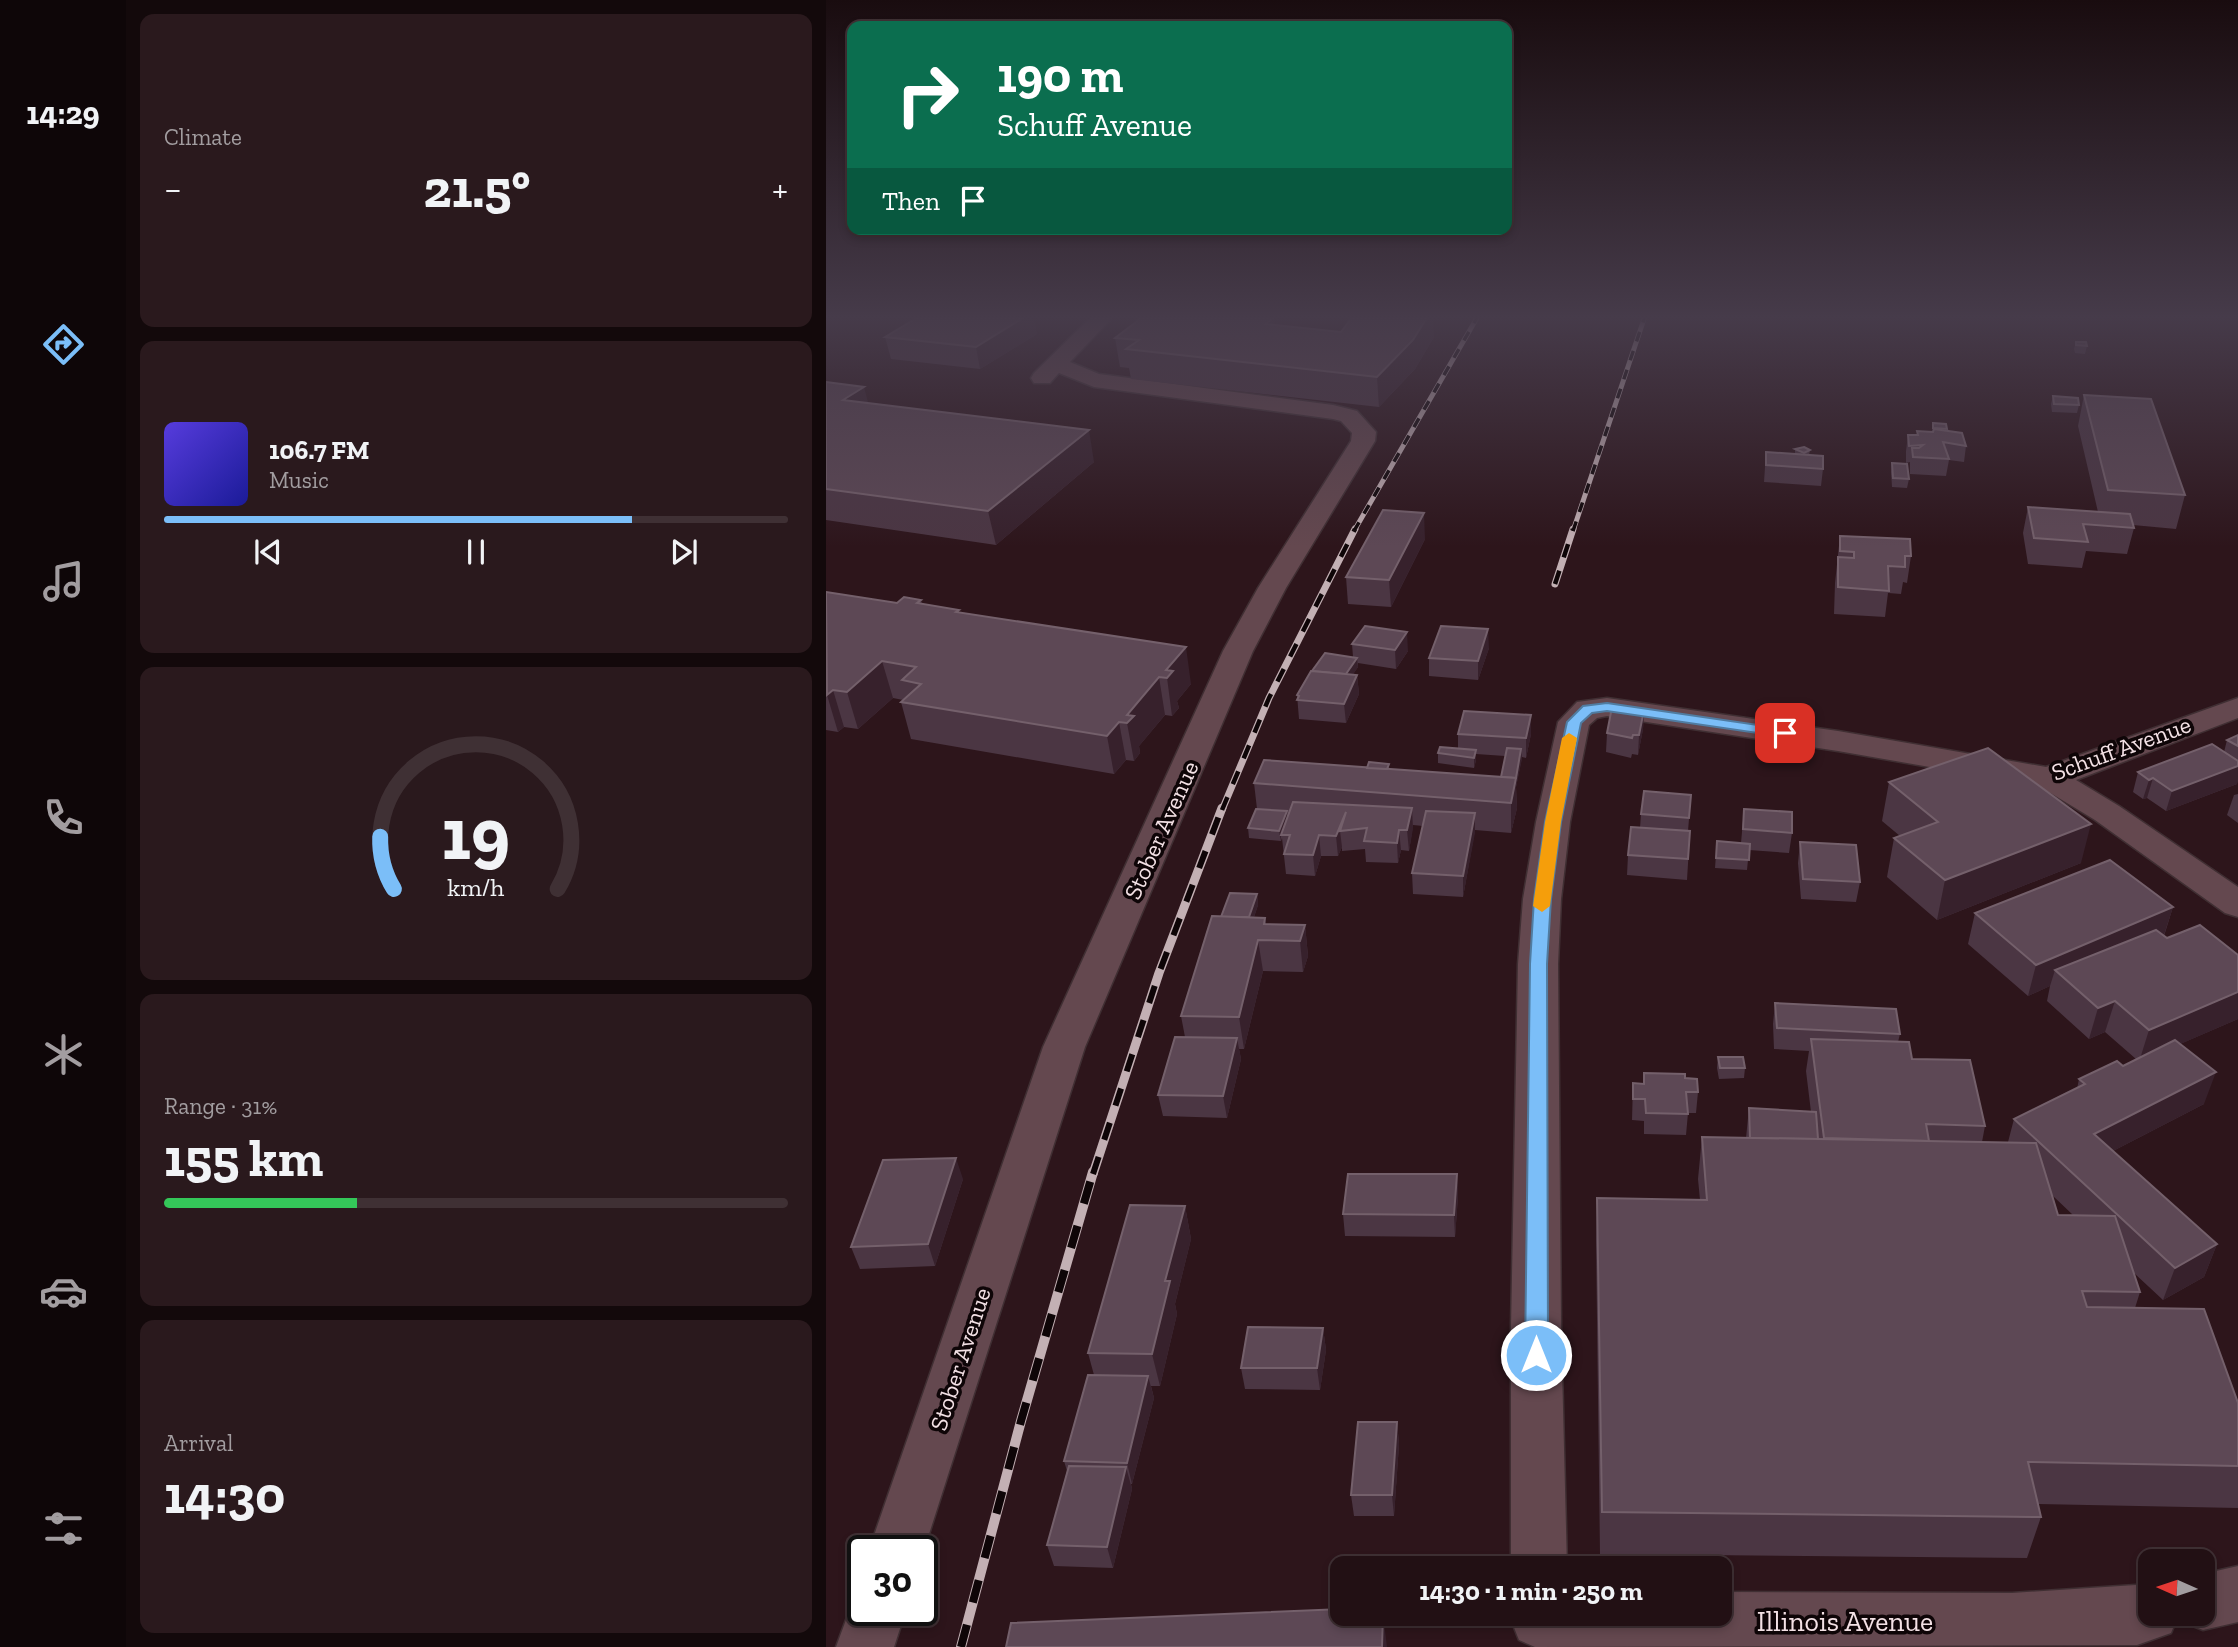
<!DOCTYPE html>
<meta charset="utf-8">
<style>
:root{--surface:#221014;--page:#2a191d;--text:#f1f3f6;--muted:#a29da0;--line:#3f3034;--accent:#7bbef8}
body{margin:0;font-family:"Zilla Slab",serif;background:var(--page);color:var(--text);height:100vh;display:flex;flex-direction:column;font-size:26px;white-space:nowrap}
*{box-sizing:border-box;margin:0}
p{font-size:23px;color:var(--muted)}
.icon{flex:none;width:38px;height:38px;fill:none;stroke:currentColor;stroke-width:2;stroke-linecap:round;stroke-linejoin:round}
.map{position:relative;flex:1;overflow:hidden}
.side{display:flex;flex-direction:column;gap:14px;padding:14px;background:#13090b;width:700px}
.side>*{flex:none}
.banner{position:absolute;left:21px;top:21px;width:665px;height:214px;border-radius:14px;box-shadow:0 4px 10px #0003,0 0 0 2px var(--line);background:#0b6e4f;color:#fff;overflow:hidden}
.needle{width:46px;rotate:273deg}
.fabs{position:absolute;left:1312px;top:1549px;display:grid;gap:14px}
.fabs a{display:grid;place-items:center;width:77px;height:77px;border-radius:14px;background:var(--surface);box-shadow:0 4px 10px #0003,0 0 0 2px var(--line);font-size:35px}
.speed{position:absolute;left:21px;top:1535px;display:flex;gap:14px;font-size:35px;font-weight:700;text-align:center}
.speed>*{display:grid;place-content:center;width:91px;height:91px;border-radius:50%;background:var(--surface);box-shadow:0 4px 10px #0003,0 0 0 2px var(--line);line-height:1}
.speed .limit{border:4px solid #111;border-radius:10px;background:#fff;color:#111}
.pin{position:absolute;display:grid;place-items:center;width:60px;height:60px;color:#fff;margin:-30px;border-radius:14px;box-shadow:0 4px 10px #0006}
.me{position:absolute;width:77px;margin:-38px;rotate:0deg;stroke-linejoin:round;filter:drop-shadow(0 0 5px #0008)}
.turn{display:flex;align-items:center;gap:24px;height:147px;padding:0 35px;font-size:32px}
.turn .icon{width:91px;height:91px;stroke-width:2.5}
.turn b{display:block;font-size:49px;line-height:60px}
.then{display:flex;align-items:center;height:66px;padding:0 35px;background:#0003;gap:14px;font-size:26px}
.big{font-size:52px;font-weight:800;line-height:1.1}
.side .card{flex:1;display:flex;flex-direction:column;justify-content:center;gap:10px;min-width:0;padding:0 24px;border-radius:14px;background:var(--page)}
.side .dial{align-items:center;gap:0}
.dial svg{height:182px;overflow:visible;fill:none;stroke:var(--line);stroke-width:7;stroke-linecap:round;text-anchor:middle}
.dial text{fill:var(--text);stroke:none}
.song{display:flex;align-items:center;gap:21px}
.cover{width:84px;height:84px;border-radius:10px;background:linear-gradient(135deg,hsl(250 70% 55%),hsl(240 70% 35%))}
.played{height:7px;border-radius:4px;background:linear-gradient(90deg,var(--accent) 75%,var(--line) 75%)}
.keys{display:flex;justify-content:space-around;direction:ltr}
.heat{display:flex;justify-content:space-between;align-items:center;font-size:38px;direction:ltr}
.charge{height:10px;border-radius:5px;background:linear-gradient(90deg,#34c759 31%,var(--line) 0)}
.trip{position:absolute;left:504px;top:1556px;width:402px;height:70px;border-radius:14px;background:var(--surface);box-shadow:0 4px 10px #0003,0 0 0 2px var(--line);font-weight:800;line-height:70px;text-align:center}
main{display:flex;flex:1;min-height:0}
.dock{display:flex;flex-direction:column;width:126px;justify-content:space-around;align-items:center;background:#0e0608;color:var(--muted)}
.dock .icon{width:49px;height:49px}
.dock .active{color:var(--accent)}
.dock b{font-size:32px;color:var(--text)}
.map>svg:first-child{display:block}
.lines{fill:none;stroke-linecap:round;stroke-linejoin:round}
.minor-casing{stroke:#402f33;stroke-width:3}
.minor{fill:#64484f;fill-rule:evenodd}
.rail-far3-casing{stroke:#c3b0b4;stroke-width:5}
.rail-far2-casing{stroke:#c3b0b4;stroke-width:7}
.rail-far1-casing{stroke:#c3b0b4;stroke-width:9}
.rail-casing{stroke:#c3b0b4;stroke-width:10}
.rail-far3{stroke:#0e0507;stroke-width:3.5;stroke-dasharray:10;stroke-linecap:butt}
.rail-far2{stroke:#0e0507;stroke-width:4.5;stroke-dasharray:14;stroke-linecap:butt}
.rail-far1{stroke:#0e0507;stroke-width:6;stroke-dasharray:18;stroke-linecap:butt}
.rail{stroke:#0e0507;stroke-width:8;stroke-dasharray:23;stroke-linecap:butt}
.wall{fill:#4b3643;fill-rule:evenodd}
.shaded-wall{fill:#37212c}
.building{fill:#5d4855;stroke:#74606b;stroke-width:2}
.route{fill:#7bbef8;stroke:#507ca1;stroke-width:2}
.slow{fill:#f59e0b}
.labels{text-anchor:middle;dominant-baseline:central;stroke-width:7;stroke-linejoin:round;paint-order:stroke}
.street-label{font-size:24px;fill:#f3e1e5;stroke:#0e0507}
.near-street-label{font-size:28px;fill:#f3e1e5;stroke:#0e0507}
</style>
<main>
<nav class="dock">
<b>14:29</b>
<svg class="icon active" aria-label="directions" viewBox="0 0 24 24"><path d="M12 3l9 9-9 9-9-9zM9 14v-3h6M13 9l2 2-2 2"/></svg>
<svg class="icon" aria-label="music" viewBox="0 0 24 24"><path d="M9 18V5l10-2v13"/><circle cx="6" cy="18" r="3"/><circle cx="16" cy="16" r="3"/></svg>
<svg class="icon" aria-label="phone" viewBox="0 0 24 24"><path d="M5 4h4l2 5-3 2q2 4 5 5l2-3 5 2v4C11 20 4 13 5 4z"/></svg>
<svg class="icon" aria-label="climate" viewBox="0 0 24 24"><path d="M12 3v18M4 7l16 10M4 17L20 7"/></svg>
<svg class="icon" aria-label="car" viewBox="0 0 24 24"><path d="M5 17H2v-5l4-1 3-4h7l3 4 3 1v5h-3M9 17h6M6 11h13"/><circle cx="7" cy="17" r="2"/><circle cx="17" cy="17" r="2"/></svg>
<svg class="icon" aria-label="filters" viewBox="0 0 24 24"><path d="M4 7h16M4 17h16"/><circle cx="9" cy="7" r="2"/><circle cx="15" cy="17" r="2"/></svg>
</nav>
<section class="side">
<div class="card"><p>Climate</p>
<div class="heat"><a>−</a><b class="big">21.5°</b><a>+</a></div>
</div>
<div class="card">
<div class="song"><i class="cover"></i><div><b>106.7 FM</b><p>Music</p></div></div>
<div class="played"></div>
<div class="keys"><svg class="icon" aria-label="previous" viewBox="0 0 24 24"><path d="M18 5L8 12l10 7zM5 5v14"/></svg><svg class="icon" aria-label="pause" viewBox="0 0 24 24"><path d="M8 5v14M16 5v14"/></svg><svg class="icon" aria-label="next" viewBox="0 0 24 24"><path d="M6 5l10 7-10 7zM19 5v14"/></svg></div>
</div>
<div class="card dial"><svg viewBox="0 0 100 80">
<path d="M14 69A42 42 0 1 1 86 69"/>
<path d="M14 69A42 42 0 0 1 8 46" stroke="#7bbef8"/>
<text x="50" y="56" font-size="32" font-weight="700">19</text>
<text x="50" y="72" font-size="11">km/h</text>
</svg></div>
<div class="card"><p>Range · 31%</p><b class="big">155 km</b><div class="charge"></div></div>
<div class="card"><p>Arrival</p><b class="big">14:30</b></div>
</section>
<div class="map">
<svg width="1412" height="1647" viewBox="0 0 1412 1647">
<rect width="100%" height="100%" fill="#2d151b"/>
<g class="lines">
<g class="minor-casing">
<g id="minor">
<polygon points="266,316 288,316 244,362 273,374 507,405 531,411 550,432 549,441 460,588 427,651 259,1047 96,1556 96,1550 43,1550 217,1047 397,651 432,588 525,441 526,433 515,421 507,419 268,387 233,373 224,383 208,383 205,378 208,373"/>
<polygon points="781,698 1012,731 1220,767 1412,698 1412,718 1250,780 1293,806 1412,887 1412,917 1399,913 1269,820 1213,786 1012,751 781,716 771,718 763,725 744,822 735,899 732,964 735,1328 741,1568 685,1568 685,1328 692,964 697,899 710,822 732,722 751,702"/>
<polygon points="1412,1566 1412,1622 1377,1630 1357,1622 1353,1614 1345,1633 1311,1645 709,1647 693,1640 685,1620 688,1614 894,1614 894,1592 1186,1593 1325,1584 1325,1614 1377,1614 1377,1574"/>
<polygon points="37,1587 37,1610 80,1610 68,1647 10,1647 31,1590"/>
</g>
</g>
<use href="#minor" class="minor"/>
<g class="rail-far3-casing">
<g id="rail-far3">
<polyline points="528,531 652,316"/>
<polyline points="747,531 819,316"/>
</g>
</g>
<g class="rail-far2-casing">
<g id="rail-far2">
<polyline points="729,584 747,529"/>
<polyline points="396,810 443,698 529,529"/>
</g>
</g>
<g class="rail-far1-casing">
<polyline id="rail-far1" points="267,1174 333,973 396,808"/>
</g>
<g class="rail-casing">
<polyline id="rail" points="135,1647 195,1421 267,1172"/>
</g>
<use href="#rail-far3" class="rail-far3"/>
<use href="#rail-far2" class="rail-far2"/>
<use href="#rail-far1" class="rail-far1"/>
<use href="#rail" class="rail"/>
</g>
<g class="wall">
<polygon points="94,316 207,316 211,334 154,369 65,359 59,337"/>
<polygon points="449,325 515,332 608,337 589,369 553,407 305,379 303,368 294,367 289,338"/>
<polygon points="1250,342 1261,346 1259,354 1249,353 1248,349"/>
<polygon points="0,382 42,403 268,462 170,545 0,520"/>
<polygon points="1258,395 1359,495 1350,529 1307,525 1308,528 1301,554 1260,551 1256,568 1202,564 1197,533 1202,507 1272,512 1252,426"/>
<polygon points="1227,396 1253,405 1251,413 1226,412 1225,404"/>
<polygon points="1107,423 1120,424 1120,431 1140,446 1138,462 1123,460 1120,476 1084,474 1084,462 1080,463 1080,451 1082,435 1091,435 1091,431 1106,432"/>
<polygon points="969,449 984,450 983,455 997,469 995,486 938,482 940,452 969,454"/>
<polygon points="1066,463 1083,479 1081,488 1066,487 1065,472"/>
<polygon points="1014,536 1085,556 1081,583 1077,582 1075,594 1062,593 1059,617 1008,614 1009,583"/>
<polygon points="599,539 565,607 522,604 520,577"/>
<polygon points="0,592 71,603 95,600 96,604 133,610 133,613 365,684 351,701 353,708 346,716 339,715 313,746 314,753 308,761 300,760 288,774 85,739 75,702 77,700 67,698 32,729 18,727 12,732 0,730"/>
<polygon points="526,644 582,651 570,669 532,663 532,667 527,674 531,675 533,694 520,723 473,719 471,695 527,657"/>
<polygon points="663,648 652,680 603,676 603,658"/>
<polygon points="818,710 817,729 812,755 806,754 805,758 780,752 781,733"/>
<polygon points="632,734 705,734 700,758 696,757 690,787 691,808 685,833 649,830 637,897 587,894 586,873 597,826 587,825 583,851 575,850 572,863 540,862 539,849 516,851 516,847 512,856 495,856 489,876 460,874 456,838 455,841 423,838 422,828 431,809 428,783 488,764 541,768 563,764 563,769 675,777 679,756 650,754 650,760 648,768 612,763 612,753 632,748"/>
<polygon points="1412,735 1412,779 1411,784 1340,811 1321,798 1317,799 1307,792 1312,772 1398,752 1401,740"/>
<polygon points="1063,782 1255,863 1111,920 1061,877 1068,838 1074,836 1056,821"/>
<polygon points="1412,794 1412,823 1401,815 1408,795"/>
<polygon points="865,795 862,831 864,831 861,880 801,875 802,855 814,828 815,814"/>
<polygon points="918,809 966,833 963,853 923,850 921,870 889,868 891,841 915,843"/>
<polygon points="974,842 1034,882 1030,902 975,899 972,863"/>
<polygon points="431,894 432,905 428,917 439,918 440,924 479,925 482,956 477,972 437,971 418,1049 413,1049 415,1059 401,1118 337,1116 332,1095 359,1037 355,1016 395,917"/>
<path d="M 1347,907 L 1338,936 L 1341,938 L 1412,955 L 1412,1019 L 1354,1044 L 1378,1104 L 1287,1151 L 1391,1244 L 1378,1277 L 1337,1300 L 1308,1273 L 1314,1292 L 1309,1308 L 1412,1403 L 1412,1508 L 1212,1504 L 1215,1517 L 1201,1558 L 774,1554 L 770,1241 L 771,1198 L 874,1200 L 872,1179 L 876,1137 L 920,1138 L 923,1108 L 985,1112 L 980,1071 L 983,1051 L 948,1049 L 947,1024 L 949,1003 L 1074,1034 L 1072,1042 L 1086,1059 L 1159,1126 L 1156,1142 L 1182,1142 L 1188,1119 L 1251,1089 L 1253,1079 L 1297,1066 L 1310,1059 L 1279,1032 L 1263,1039 L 1221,1001 L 1224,986 L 1202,996 L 1142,944 L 1149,913 ZM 1227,1196 L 1247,1215 L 1232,1215 Z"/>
<polygon points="892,1057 919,1068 918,1078 893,1079 891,1068"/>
<polygon points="818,1073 859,1078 872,1092 870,1113 862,1113 860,1135 818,1134 818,1121 806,1120 807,1083 817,1084"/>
<polygon points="631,1174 632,1196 629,1237 519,1236 517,1214"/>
<polygon points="137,1179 109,1266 34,1269 25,1247"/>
<polygon points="359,1206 365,1239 349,1304 351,1314 334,1386 325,1386 328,1398 306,1484 305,1484 306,1489 287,1568 228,1566 221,1545 241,1471 238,1461 268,1375 262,1353"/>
<polygon points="497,1328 500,1350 494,1390 419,1389 415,1368"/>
<polygon points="571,1422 573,1444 568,1516 528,1516 525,1495"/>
</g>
<g class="shaded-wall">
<polygon points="200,316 207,316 211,334 154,369 150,347"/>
<polygon points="602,316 607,316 608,337 589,369 553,407 551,377"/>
<polygon points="448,317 451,346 440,324"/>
<polygon points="38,387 46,417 17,400"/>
<polygon points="263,430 268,462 170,545 162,511"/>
<polygon points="598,513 599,539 565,607 563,580"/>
<polygon points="662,629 663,648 652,680 652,661"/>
<polygon points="581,632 582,651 570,669 569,650"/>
<polygon points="360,647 365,684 351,701 353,708 346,716 340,670"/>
<polygon points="531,658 532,667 520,685 519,676"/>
<polygon points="56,661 67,698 32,729 21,692"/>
<polygon points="531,675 533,694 520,723 518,704"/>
<polygon points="333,677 339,715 313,746 314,753 308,761 301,723 301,715"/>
<polygon points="7,690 18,727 12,732 1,695"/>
<polygon points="818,710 817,729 812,755 813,735"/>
<polygon points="705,715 705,734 700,758 700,738"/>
<polygon points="293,722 300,760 288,774 281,736"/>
<polygon points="695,749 696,759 690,787 691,808 685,833 685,803"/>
<polygon points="650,750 650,760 648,768 648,758"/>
<polygon points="1412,766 1412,779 1411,784 1340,811 1346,791"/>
<polygon points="1327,778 1321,798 1317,799 1323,780"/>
<polygon points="586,808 587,829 583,851 581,830"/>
<polygon points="461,811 462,821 455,835 455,841 453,831"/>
<polygon points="520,812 514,831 516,847 512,856 510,836"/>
<polygon points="649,813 649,833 637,897 637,876"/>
<polygon points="1265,824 1255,863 1111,920 1119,880"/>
<polygon points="573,830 575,850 572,863 571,843"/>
<polygon points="493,835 495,856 489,876 487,855"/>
<polygon points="431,894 432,905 420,941 418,931"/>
<polygon points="1347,907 1337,938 1229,970 1224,986 1202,996 1210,965"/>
<polygon points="479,925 482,956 477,972 474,941"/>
<polygon points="432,940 437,971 418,1049 413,1017"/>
<polygon points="1412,992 1412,1019 1313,1062 1323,1030"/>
<polygon points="1289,1001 1279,1032 1263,1039 1272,1008"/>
<polygon points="411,1038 415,1059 401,1118 397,1096"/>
<polygon points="1390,1072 1378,1104 1258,1166 1268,1134"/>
<polygon points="130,1158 137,1179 109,1266 102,1244"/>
<polygon points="631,1174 632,1196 629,1237 628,1215"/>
<polygon points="359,1206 365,1239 349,1304 351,1314 334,1386 326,1354 339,1281"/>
<polygon points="1391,1244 1378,1277 1337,1300 1349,1268"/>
<polygon points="497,1328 500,1350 494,1390 491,1368"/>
<polygon points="322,1376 328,1398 306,1484 301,1463"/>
<polygon points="571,1422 573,1444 568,1516 566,1495"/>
<polygon points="300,1467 306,1489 287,1568 281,1547"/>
<polygon points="557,1614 561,1647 556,1647"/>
</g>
<g class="building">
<polygon points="94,316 200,316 150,347 59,337"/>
<polygon points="318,316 438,316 448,317 440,324 515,332 527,316 602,316 587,340 551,377 300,349 313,340 289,338"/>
<polygon points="1250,342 1260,342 1261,346 1250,345"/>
<polygon points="0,382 38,387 17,400 263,430 162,511 0,489"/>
<polygon points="1258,395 1325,399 1359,495 1282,490"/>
<polygon points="1227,396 1252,398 1253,405 1228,404"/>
<polygon points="1107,423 1120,424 1121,429 1107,428"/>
<polygon points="1108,429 1136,433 1140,446 1117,442 1123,459 1087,457 1086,448 1093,448 1097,445 1083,446 1082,435 1092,435 1091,431 1107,432"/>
<polygon points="978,447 984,450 978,453 969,449"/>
<polygon points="940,452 997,456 997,469 940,465"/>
<polygon points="1066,463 1081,464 1083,479 1067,478"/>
<polygon points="1202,507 1304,514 1308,528 1257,524 1262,542 1208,538"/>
<polygon points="557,510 598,513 563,580 520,577"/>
<polygon points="1014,536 1084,539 1085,556 1079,556 1079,567 1062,566 1063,591 1012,587 1012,557 1028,558 1028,552 1014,551"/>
<polygon points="0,592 71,603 78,597 95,600 91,603 133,610 130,612 360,647 340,670 347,671 341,678 333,677 301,715 308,716 301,723 293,722 281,736 75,702 95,684 76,680 90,667 56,661 21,692 7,690 1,695"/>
<polygon points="539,626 581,632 569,650 526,644"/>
<polygon points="615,626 662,629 652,661 603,658"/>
<polygon points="499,653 531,658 520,674 486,671"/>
<polygon points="485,671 531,675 518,704 471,700 473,696 471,695"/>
<polygon points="786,707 818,710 813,735 807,735 806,738 781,733"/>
<polygon points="638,711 705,715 700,738 632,734"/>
<polygon points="1412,735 1412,746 1401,740"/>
<polygon points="1386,744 1412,761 1412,766 1346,791 1327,778 1323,780 1312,772"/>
<polygon points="614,747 650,750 648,758 612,753"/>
<polygon points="681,748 695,749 690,778 675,777"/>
<polygon points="1162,748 1265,824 1119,880 1068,838 1112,822 1063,782"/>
<polygon points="438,760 690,778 685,803 428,783"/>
<polygon points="543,762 563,764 561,769 541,768"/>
<polygon points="818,791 865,795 863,818 815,814"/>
<polygon points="467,802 586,808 581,830 573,830 571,843 538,841 541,828 514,831 520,812 510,836 493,835 487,855 458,854 464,835 455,835"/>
<polygon points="430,809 461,811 453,831 422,828"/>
<polygon points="918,809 966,812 966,833 917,829"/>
<polygon points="600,811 649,813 637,876 586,873"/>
<polygon points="805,827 864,831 862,859 802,855"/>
<polygon points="891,841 924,844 923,860 890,858"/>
<polygon points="974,842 1030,845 1034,882 977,879"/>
<polygon points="1284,860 1347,907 1210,965 1149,913"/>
<polygon points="404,893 431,894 423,917 395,917"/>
<polygon points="386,916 439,918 438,924 479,925 474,941 432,940 413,1017 355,1016"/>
<polygon points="1374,925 1412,955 1412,992 1323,1030 1289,1001 1272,1008 1229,970 1330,930 1341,938"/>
<polygon points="949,1003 1070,1009 1074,1034 951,1028"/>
<polygon points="349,1037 411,1038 397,1096 332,1095"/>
<polygon points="985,1039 1083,1042 1086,1059 1144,1060 1159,1126 1100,1124 1103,1141 998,1138"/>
<polygon points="1349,1040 1390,1072 1268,1134 1391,1244 1349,1268 1188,1119 1259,1084 1253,1079 1291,1061 1297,1066"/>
<polygon points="892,1057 917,1057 919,1068 894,1068"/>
<polygon points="818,1073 859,1074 859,1078 871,1079 872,1092 860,1092 862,1114 820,1113 819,1099 807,1099 807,1083 818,1084"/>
<polygon points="923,1108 990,1112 992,1139 924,1138"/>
<polygon points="876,1137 1210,1143 1232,1215 1289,1216 1314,1292 1256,1291 1261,1307 1378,1309 1412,1403 1412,1466 1202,1462 1215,1517 776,1512 771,1198 881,1200"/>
<polygon points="130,1158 102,1244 25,1247 57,1160"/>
<polygon points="522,1174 631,1174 628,1215 517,1214"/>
<polygon points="304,1205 359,1206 339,1281 344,1281 326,1354 262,1353"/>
<polygon points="422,1327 497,1328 491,1368 415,1368"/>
<polygon points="262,1375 322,1376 301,1463 238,1461"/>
<polygon points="532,1422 571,1422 566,1495 525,1495"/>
<polygon points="243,1466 300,1467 281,1547 221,1545"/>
<polygon points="516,1609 516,1614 557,1614 556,1647 180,1647 185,1623"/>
</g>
<linearGradient id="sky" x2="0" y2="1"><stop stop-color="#190c0f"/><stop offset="0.58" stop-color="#463b4a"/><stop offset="1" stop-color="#463b4a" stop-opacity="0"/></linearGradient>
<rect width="1412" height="547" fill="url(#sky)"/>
<polygon class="route" points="781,703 959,729 966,733 959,737 781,711 766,713 755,723 735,822 725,899 721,964 722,1355 719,1362 710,1365 702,1362 699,1355 704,964 708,899 719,822 741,722 757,706"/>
<polygon class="slow" points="743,733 751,738 735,822 724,906 716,912 707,906 719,822 736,738"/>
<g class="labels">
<g class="street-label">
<text transform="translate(1295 748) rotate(-20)">Schuff Avenue</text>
<text transform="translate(335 830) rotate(-66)">Stober Avenue</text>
<text transform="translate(134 1359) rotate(-72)">Stober Avenue</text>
</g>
<g class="near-street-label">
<text x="1019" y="1621">Illinois Avenue</text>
</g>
</g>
</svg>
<div class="fabs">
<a><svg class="needle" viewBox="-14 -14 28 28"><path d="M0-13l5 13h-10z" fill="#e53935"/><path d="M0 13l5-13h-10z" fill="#a29da0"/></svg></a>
</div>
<div class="speed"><div class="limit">30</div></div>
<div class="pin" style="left:959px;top:733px;background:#d93025"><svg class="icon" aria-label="arrive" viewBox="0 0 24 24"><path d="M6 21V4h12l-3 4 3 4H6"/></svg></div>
<svg class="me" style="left:710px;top:1355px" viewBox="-20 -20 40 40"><circle r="17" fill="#7bbef8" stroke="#fff" stroke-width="3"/><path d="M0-11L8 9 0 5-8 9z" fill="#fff"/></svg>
<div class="trip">14:30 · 1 min · 250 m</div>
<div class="banner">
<div class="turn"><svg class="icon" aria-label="right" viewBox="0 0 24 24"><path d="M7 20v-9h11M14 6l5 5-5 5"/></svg><div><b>190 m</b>Schuff Avenue</div></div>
<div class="then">Then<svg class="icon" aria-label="arrive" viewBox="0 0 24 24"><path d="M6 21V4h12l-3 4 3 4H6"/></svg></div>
</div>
</div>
</main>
